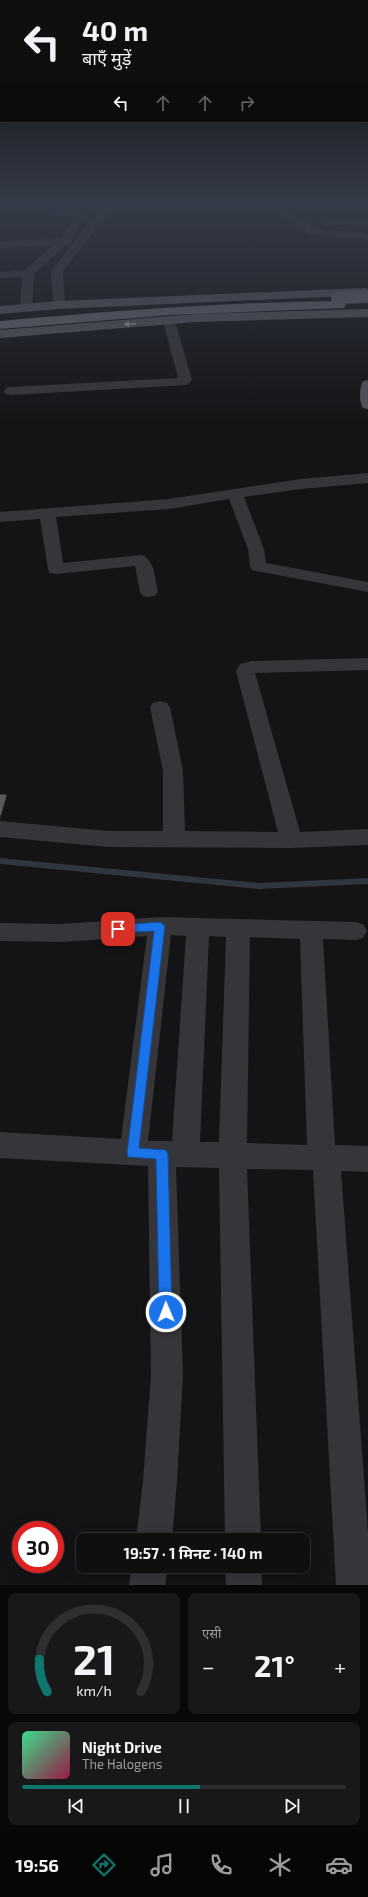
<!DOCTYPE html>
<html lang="hi">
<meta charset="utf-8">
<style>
:root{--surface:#0f0f10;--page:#181819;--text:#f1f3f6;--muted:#9b9c9f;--line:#2f2f30;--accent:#0f766e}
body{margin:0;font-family:"Exo 2","Noto Sans Devanagari",sans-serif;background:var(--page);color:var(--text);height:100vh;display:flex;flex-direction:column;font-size:15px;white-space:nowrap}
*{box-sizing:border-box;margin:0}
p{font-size:13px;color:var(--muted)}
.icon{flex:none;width:22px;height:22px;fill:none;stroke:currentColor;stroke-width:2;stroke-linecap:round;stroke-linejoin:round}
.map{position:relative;height:1585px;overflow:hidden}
.details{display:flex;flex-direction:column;gap:8px;padding:8px;background:#080809;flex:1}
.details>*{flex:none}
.guide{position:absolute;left:0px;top:0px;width:368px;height:122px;box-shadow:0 4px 16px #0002,0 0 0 1px var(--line);background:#0f0f10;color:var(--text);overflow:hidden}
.speed{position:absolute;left:12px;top:1521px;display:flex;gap:8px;font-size:20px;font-weight:700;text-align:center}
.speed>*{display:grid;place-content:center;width:52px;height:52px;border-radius:50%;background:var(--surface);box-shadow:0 4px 16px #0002,0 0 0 1px var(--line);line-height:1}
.speed .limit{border:6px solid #d22;background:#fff;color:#111}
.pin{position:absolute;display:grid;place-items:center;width:34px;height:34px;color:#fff;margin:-17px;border-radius:8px;box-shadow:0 2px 6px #0006}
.me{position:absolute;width:44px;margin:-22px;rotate:359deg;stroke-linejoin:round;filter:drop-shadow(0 0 3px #0008)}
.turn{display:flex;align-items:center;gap:14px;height:84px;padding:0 16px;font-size:18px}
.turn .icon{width:52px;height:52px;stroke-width:2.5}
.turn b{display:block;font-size:28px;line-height:34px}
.lanes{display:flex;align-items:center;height:38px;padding:0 16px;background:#0003;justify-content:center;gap:20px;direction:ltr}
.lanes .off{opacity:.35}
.big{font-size:30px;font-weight:700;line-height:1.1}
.details .tile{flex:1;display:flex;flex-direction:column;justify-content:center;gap:6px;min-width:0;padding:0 14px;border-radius:8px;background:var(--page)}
.details .dial{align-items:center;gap:0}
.dial svg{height:104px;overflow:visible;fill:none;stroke:var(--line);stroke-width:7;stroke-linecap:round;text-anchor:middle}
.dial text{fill:var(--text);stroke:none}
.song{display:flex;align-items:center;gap:12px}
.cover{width:48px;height:48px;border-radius:6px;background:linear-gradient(135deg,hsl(150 70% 55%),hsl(340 70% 35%))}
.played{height:4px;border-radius:2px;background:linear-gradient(90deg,var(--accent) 55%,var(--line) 55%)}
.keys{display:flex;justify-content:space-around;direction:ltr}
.heat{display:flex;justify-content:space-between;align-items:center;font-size:22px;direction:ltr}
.details .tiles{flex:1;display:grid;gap:8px;grid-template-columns:1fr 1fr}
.tile:last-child{grid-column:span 2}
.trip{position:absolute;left:76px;top:1533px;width:234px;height:40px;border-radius:8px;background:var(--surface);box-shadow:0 4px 16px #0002,0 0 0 1px var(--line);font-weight:700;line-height:40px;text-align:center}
.tab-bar{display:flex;height:64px;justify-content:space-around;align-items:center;background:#060606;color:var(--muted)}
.tab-bar .icon{width:28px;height:28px}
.tab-bar .current{color:var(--accent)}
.tab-bar b{font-size:18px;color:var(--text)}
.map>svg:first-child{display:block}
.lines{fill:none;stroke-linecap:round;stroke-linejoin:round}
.stream{stroke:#2f363d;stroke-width:6}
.minor{fill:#36363a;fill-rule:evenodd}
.major{fill:#525359;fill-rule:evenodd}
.highway{fill:#62646b;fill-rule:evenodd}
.highway-bridge{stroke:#62646b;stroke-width:12}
.shaded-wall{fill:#303134}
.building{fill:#54565a;stroke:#616368}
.oneway{fill:#9799a2}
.route{fill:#1a73e8;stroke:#114b97}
</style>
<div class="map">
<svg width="368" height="1585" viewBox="0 0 368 1585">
<rect width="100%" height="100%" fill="#141416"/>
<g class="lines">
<polyline class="stream" points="0,861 259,886 368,881"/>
<g class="minor">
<polygon points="104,204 115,204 112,208 227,204 222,207 176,213 107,214 63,271 65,305 59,309 55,307 53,305 51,271"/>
<polygon points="268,204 280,204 317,229 368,234 368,240 310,234"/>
<polygon points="0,206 69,209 81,212 85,217 71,239 72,241 71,243 67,244 34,274 32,308 30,311 22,311 20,308 22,277 0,278 0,272 25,270 53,245 0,248 0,242 61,238 75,217 69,215 0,212"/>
<polygon points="368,218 368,224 327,226 322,223 327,220"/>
<polygon points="169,317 175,321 192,380 187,385 11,395 6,394 4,391 6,388 11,387 178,378 163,321"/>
<path d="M 368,473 L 368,483 L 301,489 L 244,497 L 264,549 L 266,563 L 368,582 L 368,592 L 252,570 L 250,566 L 248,549 L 229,499 L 169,509 L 56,517 L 63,563 L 141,555 C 155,559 155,579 158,592 L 155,596 L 149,597 L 143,596 L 140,592 L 135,566 L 56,574 L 50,573 L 48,569 L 40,519 L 0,522 L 0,512 L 169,499 L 301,479 Z"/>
<polygon points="368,658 368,670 255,673 300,832 368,829 368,845 291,848 108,847 0,837 0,821 108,831 163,831 163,771 150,707 153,703 160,701 167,703 170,707 183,771 185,831 278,832 236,671 240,664 252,661"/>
<path d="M 160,917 L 355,922 L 363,924 L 367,931 L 363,938 L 355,940 L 323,939 L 335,1145 L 368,1146 L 368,1172 L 341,1171 L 368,1532 L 368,1585 L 336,1585 L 313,1170 L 247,1169 L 261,1540 L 225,1540 L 219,1168 L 176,1167 L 183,1375 L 177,1481 L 172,1540 L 136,1540 L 143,1481 L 151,1375 L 148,1166 L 0,1158 L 0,1132 L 121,1139 L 147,936 L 62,942 L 0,941 L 0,923 L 62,924 ZM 171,935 L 186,936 L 172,1141 L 148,1141 ZM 209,936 L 226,937 L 219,1142 L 200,1142 ZM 250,937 L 300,939 L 307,1145 L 247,1143 Z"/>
<polygon points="132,1566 168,1566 165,1585 129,1585"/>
<polygon points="225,1566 261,1566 262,1585 226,1585"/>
</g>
<g class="major">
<polygon points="364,288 368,289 368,295 59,309 0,314 0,306 59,301"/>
<polygon points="368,309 368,317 196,322 0,338 0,330 196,314"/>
<path d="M 368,380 L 368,409 L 363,408 C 359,403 359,387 363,381 Z"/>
</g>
<path class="highway" d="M 340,301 L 344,302 L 346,305 L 344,308 L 170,315 L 0,329 L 0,321 C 113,311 226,302 340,301 Z"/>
<polyline class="highway-bridge" points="337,298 368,297"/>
</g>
<polygon class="shaded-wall" points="6,795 6,799 0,820 0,815"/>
<polygon class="building" points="0,795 6,795 0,815"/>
<defs><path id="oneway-solid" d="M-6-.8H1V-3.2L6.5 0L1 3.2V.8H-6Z"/></defs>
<use class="oneway" href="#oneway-solid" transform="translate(130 324) rotate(176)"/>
<linearGradient id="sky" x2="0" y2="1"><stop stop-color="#0b0b0c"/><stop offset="0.48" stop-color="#343a47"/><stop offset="1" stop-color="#343a47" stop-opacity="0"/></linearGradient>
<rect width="368" height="426" fill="url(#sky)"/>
<polygon class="route" points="160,922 165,926 139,1148 166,1150 168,1154 172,1312 170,1316 166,1318 161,1316 159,1312 156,1159 128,1157 127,1153 154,931 118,933 112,929 118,925"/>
</svg>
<div class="speed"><div class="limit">30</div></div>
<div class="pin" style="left:118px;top:929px;background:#d93025"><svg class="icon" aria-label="arrive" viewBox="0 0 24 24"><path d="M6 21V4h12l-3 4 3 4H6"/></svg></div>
<svg class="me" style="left:166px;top:1312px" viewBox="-20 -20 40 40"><circle r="17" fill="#1a73e8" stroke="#fff" stroke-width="3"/><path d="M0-11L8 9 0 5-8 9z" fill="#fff"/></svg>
<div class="trip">19:57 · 1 मिनट · 140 m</div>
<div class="guide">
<div class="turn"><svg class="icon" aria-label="left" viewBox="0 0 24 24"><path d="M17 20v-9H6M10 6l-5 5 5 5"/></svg><div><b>40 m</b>बाएँ मुड़ें</div></div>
<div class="lanes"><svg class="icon" aria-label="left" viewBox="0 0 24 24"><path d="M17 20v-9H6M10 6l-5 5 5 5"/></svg><svg class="icon off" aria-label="ahead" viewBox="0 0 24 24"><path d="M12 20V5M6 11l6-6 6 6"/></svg><svg class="icon off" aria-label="ahead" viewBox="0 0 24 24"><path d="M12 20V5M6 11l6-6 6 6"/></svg><svg class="icon off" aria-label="right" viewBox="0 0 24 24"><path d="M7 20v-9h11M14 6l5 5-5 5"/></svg></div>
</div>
</div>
<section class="details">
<div class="tiles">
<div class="tile dial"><svg viewBox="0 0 100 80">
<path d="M14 69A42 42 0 1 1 86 69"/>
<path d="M14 69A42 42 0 0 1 8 44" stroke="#0f766e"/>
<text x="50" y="56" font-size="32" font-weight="700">21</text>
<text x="50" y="72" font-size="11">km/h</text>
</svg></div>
<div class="tile"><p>एसी</p>
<div class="heat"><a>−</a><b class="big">21°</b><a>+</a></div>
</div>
<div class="tile">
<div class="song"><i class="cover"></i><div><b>Night Drive</b><p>The Halogens</p></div></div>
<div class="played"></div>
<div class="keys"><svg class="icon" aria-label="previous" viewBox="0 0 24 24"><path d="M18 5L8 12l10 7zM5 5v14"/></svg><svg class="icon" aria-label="pause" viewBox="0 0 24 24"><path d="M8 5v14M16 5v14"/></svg><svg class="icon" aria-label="next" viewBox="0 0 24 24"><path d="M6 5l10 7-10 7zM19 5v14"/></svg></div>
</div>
</div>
</section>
<nav class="tab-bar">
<b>19:56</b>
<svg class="icon current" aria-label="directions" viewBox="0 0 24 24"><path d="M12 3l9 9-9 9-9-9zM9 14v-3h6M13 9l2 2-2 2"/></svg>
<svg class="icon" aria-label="music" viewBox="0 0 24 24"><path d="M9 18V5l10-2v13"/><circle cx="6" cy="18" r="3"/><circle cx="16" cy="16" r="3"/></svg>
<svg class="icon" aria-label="phone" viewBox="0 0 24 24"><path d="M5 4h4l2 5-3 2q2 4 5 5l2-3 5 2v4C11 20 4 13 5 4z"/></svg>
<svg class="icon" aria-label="climate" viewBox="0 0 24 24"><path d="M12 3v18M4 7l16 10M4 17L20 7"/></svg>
<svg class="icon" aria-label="car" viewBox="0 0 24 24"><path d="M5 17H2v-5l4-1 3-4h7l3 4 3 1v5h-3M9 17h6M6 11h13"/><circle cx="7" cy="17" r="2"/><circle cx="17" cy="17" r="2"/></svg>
</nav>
